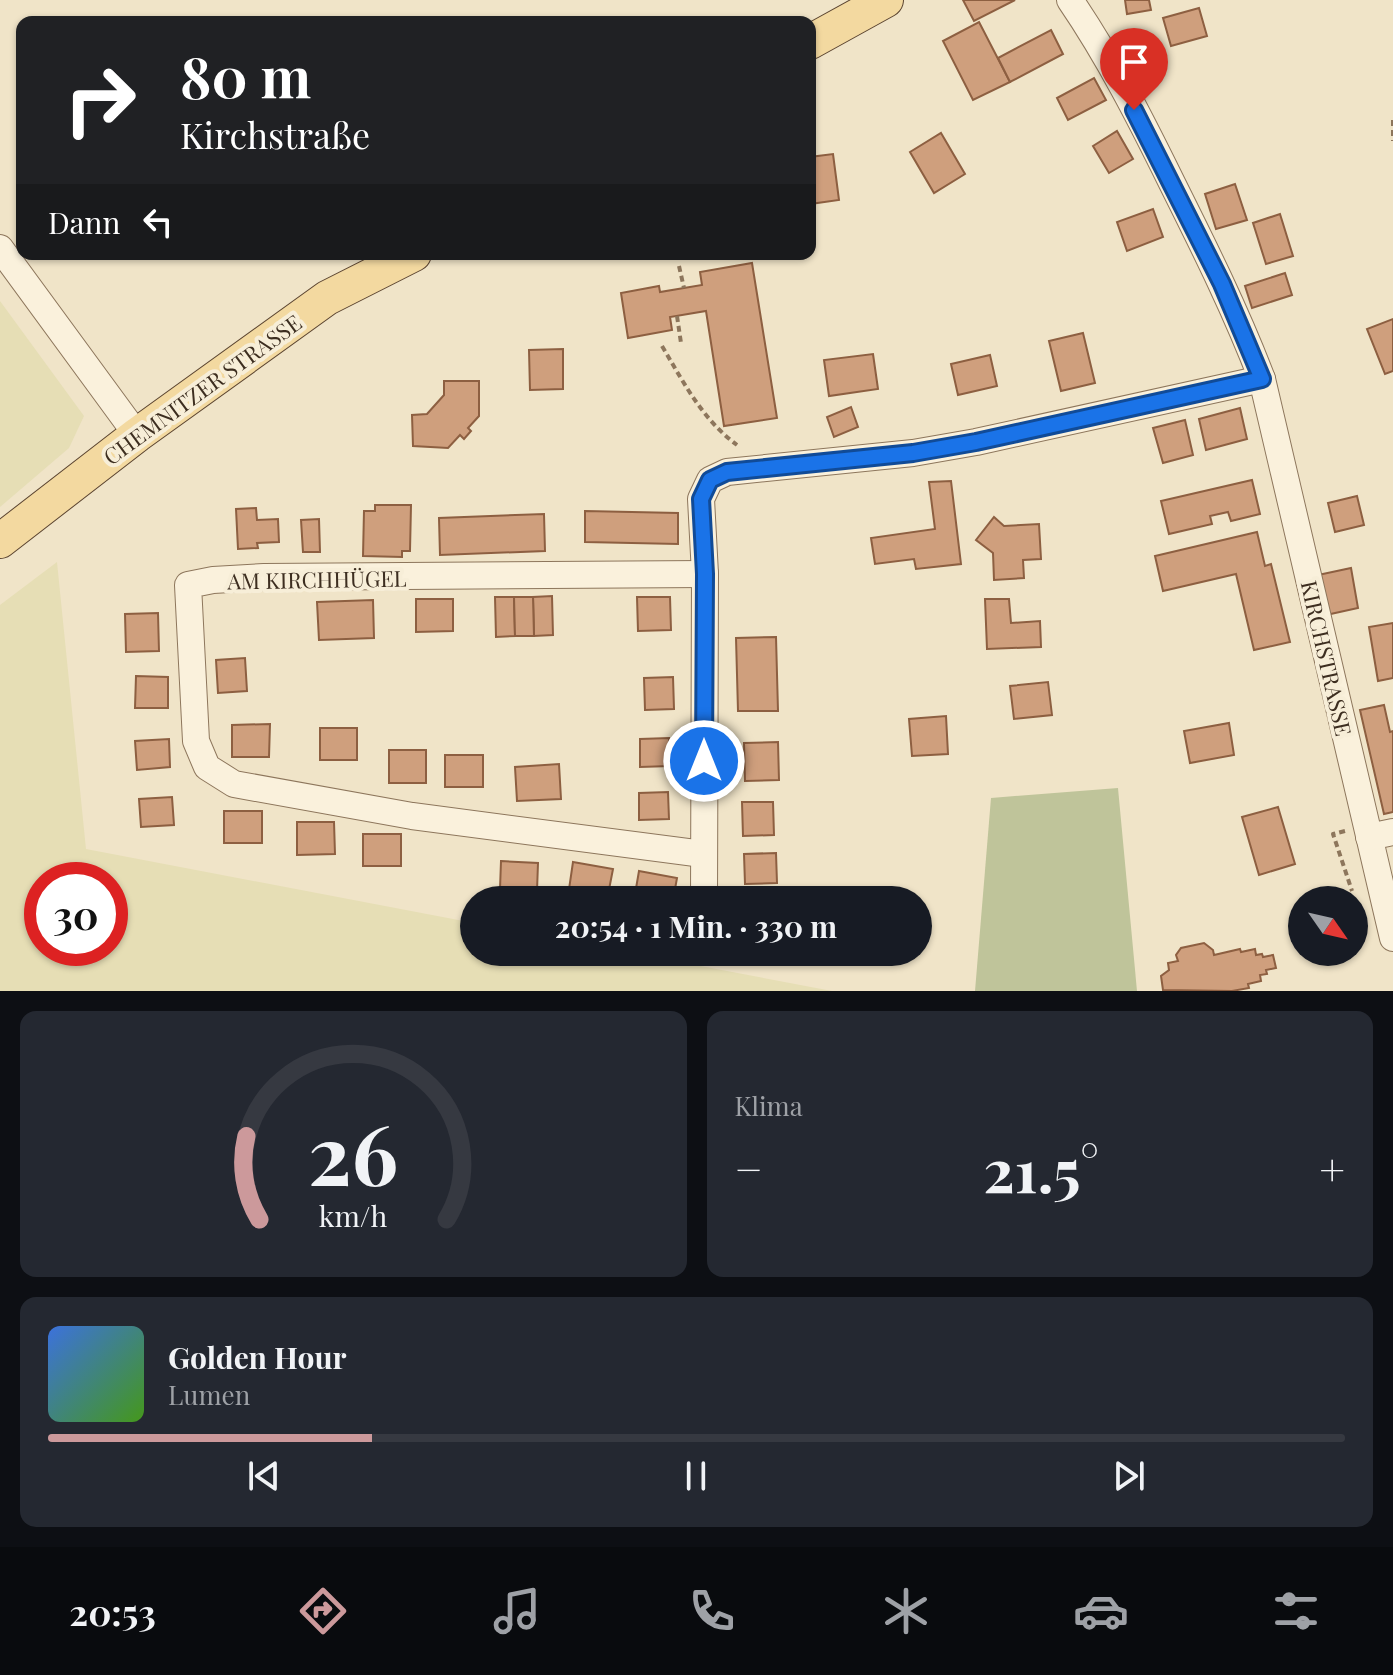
<!DOCTYPE html>
<html lang="de">
<meta charset="utf-8">
<style>
:root{--surface:#171b24;--page:#242831;--text:#f1f3f6;--muted:#9ea1a6;--line:#363941;--accent:#cc999b}
body{margin:0;font-family:"Playfair Display",serif;background:var(--page);color:var(--text);height:100vh;display:flex;flex-direction:column;font-size:30px;white-space:nowrap}
*{box-sizing:border-box;margin:0}
p{font-size:26px;color:var(--muted)}
.icon{flex:none;width:44px;height:44px;fill:none;stroke:currentColor;stroke-width:2;stroke-linecap:round;stroke-linejoin:round}
.map{position:relative;height:991px;overflow:hidden}
.details{display:flex;flex-direction:column;gap:20px;padding:20px;background:#0d0f14;flex:1}
.details>*{flex:none}
.top-card{position:absolute;left:16px;top:16px;width:800px;height:244px;border-radius:16px;box-shadow:0 2px 6px #0004;background:#202124;color:#fff;overflow:hidden}
.needle{width:52px;rotate:124deg}
.buttons{position:absolute;left:1288px;top:886px;display:grid;gap:16px}
.buttons a{display:grid;place-items:center;width:80px;height:80px;border-radius:50%;background:var(--surface);box-shadow:0 2px 6px #0004;font-size:40px}
.speed{position:absolute;left:24px;top:862px;display:flex;gap:16px;font-size:40px;font-weight:700;text-align:center}
.speed>*{display:grid;place-content:center;width:104px;height:104px;border-radius:50%;background:var(--surface);box-shadow:0 2px 6px #0004;line-height:1}
.speed .limit{border:12px solid #d22;background:#fff;color:#111}
.pin{position:absolute;display:grid;place-items:center;width:68px;height:68px;color:#fff;margin:-82px -34px;border-radius:50% 50% 50% 0;rotate:-45deg;box-shadow:0 0 8px #0007}
.pin .icon{rotate:45deg}
.me{position:absolute;width:88px;margin:-44px;rotate:0deg;stroke-linejoin:round;filter:drop-shadow(0 0 6px #0008)}
.turn{display:flex;align-items:center;gap:28px;height:168px;padding:0 32px;font-size:36px}
.turn .icon{width:104px;height:104px;stroke-width:2.5}
.turn b{display:block;font-size:56px;line-height:68px}
.then{display:flex;align-items:center;height:76px;padding:0 32px;background:#0003;gap:16px;font-size:30px}
.big{font-size:60px;font-weight:700;line-height:1.1}
.details .widget{flex:1;display:flex;flex-direction:column;justify-content:center;gap:12px;min-width:0;padding:0 28px;border-radius:16px;background:var(--page)}
.details .dial{align-items:center;gap:0}
.dial svg{height:208px;overflow:visible;fill:none;stroke:var(--line);stroke-width:7;stroke-linecap:round;text-anchor:middle}
.dial text{fill:var(--text);stroke:none}
.song{display:flex;align-items:center;gap:24px}
.cover{width:96px;height:96px;border-radius:12px;background:linear-gradient(135deg,hsl(220 70% 55%),hsl(100 70% 35%))}
.played{height:8px;border-radius:4px;background:linear-gradient(90deg,var(--accent) 25%,var(--line) 25%)}
.keys{display:flex;justify-content:space-around;direction:ltr}
.heat{display:flex;justify-content:space-between;align-items:center;font-size:44px;direction:ltr}
.details .tiles{flex:1;display:grid;gap:20px;grid-template-columns:1fr 1fr}
.widget:last-child{grid-column:span 2}
.trip{position:absolute;left:460px;top:886px;width:472px;height:80px;border-radius:40px;background:var(--surface);box-shadow:0 2px 6px #0004;font-weight:700;line-height:80px;text-align:center}
.tabs{display:flex;height:128px;justify-content:space-around;align-items:center;background:#090b0e;color:var(--muted)}
.tabs .icon{width:56px;height:56px}
.tabs .selected{color:var(--accent)}
.tabs b{font-size:36px;color:var(--text)}
.map>svg:first-child{display:block}
.farmland{fill:#e6deb5;fill-rule:evenodd}
.cemetery{fill:#bfc49a}
.building{fill:#cf9f7d;stroke:#8d5f41;stroke-width:2}
.lines{fill:none;stroke-linecap:round;stroke-linejoin:round}
.minor-casing{stroke:#8d765c;stroke-width:28}
.major-casing{stroke:#5b4430;stroke-width:36}
.path{stroke:#8d765c;stroke-width:4;stroke-dasharray:6 4;stroke-linecap:butt}
.minor{stroke:#faf1dc;stroke-width:26}
.major{stroke:#f3d9a0;stroke-width:34}
.route-casing{stroke:#114b97;stroke-width:20}
.route{stroke:#1a73e8;stroke-width:14}
.labels{text-anchor:middle;dominant-baseline:central;stroke-width:8;stroke-linejoin:round;paint-order:stroke}
.street-label{font-size:22px;fill:#3d2e20;stroke:#f7eed8}
</style>
<div class="map">
<svg width="1393" height="991" viewBox="0 0 1393 991">
<rect width="100%" height="100%" fill="#f0e4c8"/>
<g class="farmland">
<polygon points="0,301 84,416 69,448 0,507"/>
<path d="M 57,562 L 86,849 L 474,923 L 474,952 L 627,952 L 832,991 L 0,991 L 0,605 ZM 42,880 L 110,880 L 110,948 L 42,948 Z"/>
</g>
<polygon class="cemetery" points="1118,788 1137,991 975,991 991,798"/>
<g class="building">
<polygon points="963,0 1015,0 974,21"/>
<polygon points="1125,0 1149,0 1151,10 1127,14"/>
<polygon points="1199,8 1207,36 1171,46 1163,18"/>
<polygon points="979,22 1010,82 973,100 943,41"/>
<polygon points="1051,30 1063,54 1010,82 998,58"/>
<polygon points="1094,78 1106,100 1068,120 1057,98"/>
<polygon points="1117,131 1133,159 1109,173 1093,146"/>
<polygon points="941,133 965,174 934,193 910,152"/>
<polygon points="833,154 839,200 810,204 810,157"/>
<polygon points="1235,184 1247,220 1216,229 1205,194"/>
<polygon points="1153,209 1163,237 1127,251 1117,222"/>
<polygon points="1280,214 1293,256 1266,264 1253,223"/>
<polygon points="752,263 777,418 724,426 706,311 670,317 672,330 628,338 621,293 659,286 660,292 702,285 700,272"/>
<polygon points="1285,273 1292,295 1252,308 1245,286"/>
<polygon points="1393,319 1393,371 1385,374 1367,329"/>
<polygon points="1083,333 1095,383 1061,391 1049,341"/>
<polygon points="563,349 563,389 530,390 529,350"/>
<polygon points="873,354 878,389 829,396 824,360"/>
<polygon points="990,355 997,386 958,395 951,364"/>
<polygon points="444,381 479,381 479,416 468,428 471,431 464,439 460,435 448,448 413,446 412,415 427,414 444,395"/>
<polygon points="851,407 858,427 834,437 827,417"/>
<polygon points="1240,408 1247,439 1206,450 1199,419"/>
<polygon points="1185,420 1193,455 1163,463 1153,428"/>
<polygon points="1252,480 1260,514 1231,521 1228,512 1210,516 1212,524 1169,534 1161,501"/>
<polygon points="951,481 961,564 916,569 914,559 875,564 871,538 935,529 929,482"/>
<polygon points="1357,496 1364,525 1335,532 1328,503"/>
<polygon points="375,505 411,505 410,551 402,551 402,557 363,556 364,511 375,511"/>
<polygon points="256,508 257,520 278,519 279,542 257,543 258,548 238,549 236,509"/>
<polygon points="585,511 678,513 678,544 585,542"/>
<polygon points="544,514 545,551 440,555 439,518"/>
<polygon points="994,517 1004,526 1039,524 1041,559 1023,560 1024,578 994,580 993,553 976,540"/>
<polygon points="319,519 320,552 303,552 301,520"/>
<polygon points="1257,532 1265,566 1271,564 1290,642 1254,650 1236,574 1163,591 1155,556"/>
<polygon points="1351,568 1358,608 1326,615 1318,575"/>
<polygon points="552,596 553,635 534,636 533,597"/>
<polygon points="495,597 514,597 515,636 496,637"/>
<polygon points="514,597 533,597 534,636 515,636"/>
<polygon points="637,597 670,597 671,630 638,631"/>
<polygon points="416,599 453,599 453,631 416,632"/>
<polygon points="985,599 1009,599 1011,623 1040,621 1041,647 987,649"/>
<polygon points="373,600 374,638 319,640 317,602"/>
<polygon points="158,613 159,651 126,652 125,614"/>
<polygon points="1393,623 1393,678 1378,681 1369,627"/>
<polygon points="776,637 778,711 738,711 736,638"/>
<polygon points="245,658 247,691 218,693 216,660"/>
<polygon points="136,676 168,677 168,708 135,708"/>
<polygon points="673,677 674,709 645,710 644,678"/>
<polygon points="1048,682 1052,715 1014,719 1010,686"/>
<polygon points="1384,705 1390,732 1393,731 1393,812 1384,814 1360,710"/>
<polygon points="946,716 948,754 912,756 909,719"/>
<polygon points="1229,723 1234,755 1190,763 1184,731"/>
<polygon points="270,724 269,757 232,757 232,725"/>
<rect x="320" y="728" width="37" height="32"/>
<polygon points="669,738 670,766 640,767 640,739"/>
<polygon points="169,739 170,767 137,770 135,741"/>
<polygon points="778,742 779,780 745,781 744,743"/>
<rect x="389" y="750" width="37" height="33"/>
<rect x="445" y="755" width="38" height="32"/>
<polygon points="559,764 561,799 517,801 515,767"/>
<polygon points="668,792 669,819 639,820 639,793"/>
<polygon points="172,797 174,825 141,827 139,799"/>
<polygon points="742,802 773,802 774,835 743,836"/>
<polygon points="1278,807 1295,864 1259,875 1242,817"/>
<rect x="224" y="811" width="38" height="32"/>
<polygon points="297,822 334,822 335,854 297,855"/>
<rect x="363" y="834" width="38" height="32"/>
<polygon points="776,853 777,883 745,884 744,854"/>
<polygon points="501,861 538,863 537,891 500,889"/>
<polygon points="573,862 613,869 607,900 568,896"/>
<polygon points="639,871 677,878 673,900 634,900"/>
<polygon points="1204,943 1213,950 1214,955 1240,949 1241,952 1255,949 1256,955 1262,954 1263,957 1273,955 1276,968 1266,970 1267,974 1260,975 1261,981 1248,984 1249,988 1232,991 1163,990 1161,976 1169,970 1168,963 1178,961 1176,955 1181,948"/>
</g>
<g class="lines">
<g class="minor-casing">
<g id="minor">
<path d="M 1070,0 C 1109,57 1141,120 1172,183 C 1204,247 1236,311 1262,379 L 1393,938"/>
<polyline points="0,248 137,435"/>
<polyline points="1369,837 1393,832"/>
<polyline points="703,854 412,816 234,784 207,767 196,741 188,585 213,580 264,577 705,574"/>
<polyline points="704,900 705,574 701,499 710,480 727,472 913,453 976,442 1262,379"/>
</g>
</g>
<g class="major-casing">
<g id="major">
<polyline points="810,42 886,0"/>
<polyline points="0,541 137,435 327,298 414,254"/>
</g>
</g>
<g class="path">
<polyline points="1393,120 1393,141"/>
<polyline points="679,266 684,288"/>
<polyline points="677,316 681,343"/>
<path d="M 662,346 C 684,383 702,419 737,445"/>
<polyline points="1345,831 1333,834 1352,891"/>
</g>
<use href="#minor" class="minor"/>
<use href="#major" class="major"/>
</g>
<g class="lines">
<g class="route-casing">
<polyline id="route" points="704,761 705,574 701,499 710,480 727,472 913,453 976,442 1262,379 1222,284 1134,110"/>
</g>
<use href="#route" class="route"/>
</g>
<g class="labels">
<g class="street-label">
<text transform="translate(202 389) rotate(-36)">CHEMNITZER STRASSE</text>
<text transform="translate(317 579) rotate(-1)">AM KIRCHHÜGEL</text>
<text transform="translate(1327 658) rotate(77)">KIRCHSTRASSE</text>
</g>
</g>
</svg>
<div class="buttons">
<a><svg class="needle" viewBox="-14 -14 28 28"><path d="M0-13l5 13h-10z" fill="#e53935"/><path d="M0 13l5-13h-10z" fill="#9ea1a6"/></svg></a>
</div>
<div class="speed"><div class="limit">30</div></div>
<div class="pin" style="left:1134px;top:110px;background:#d93025"><svg class="icon" aria-label="arrive" viewBox="0 0 24 24"><path d="M6 21V4h12l-3 4 3 4H6"/></svg></div>
<svg class="me" style="left:704px;top:761px" viewBox="-20 -20 40 40"><circle r="17" fill="#1a73e8" stroke="#fff" stroke-width="3"/><path d="M0-11L8 9 0 5-8 9z" fill="#fff"/></svg>
<div class="trip">20:54 · 1 Min. · 330 m</div>
<div class="top-card">
<div class="turn"><svg class="icon" aria-label="right" viewBox="0 0 24 24"><path d="M7 20v-9h11M14 6l5 5-5 5"/></svg><div><b>80 m</b>Kirchstraße</div></div>
<div class="then">Dann<svg class="icon" aria-label="left" viewBox="0 0 24 24"><path d="M17 20v-9H6M10 6l-5 5 5 5"/></svg></div>
</div>
</div>
<section class="details">
<div class="tiles">
<div class="widget dial"><svg viewBox="0 0 100 80">
<path d="M14 69A42 42 0 1 1 86 69"/>
<path d="M14 69A42 42 0 0 1 9 37" stroke="#cc999b"/>
<text x="50" y="56" font-size="32" font-weight="700">26</text>
<text x="50" y="72" font-size="11">km/h</text>
</svg></div>
<div class="widget"><p>Klima</p>
<div class="heat"><a>−</a><b class="big">21.5°</b><a>+</a></div>
</div>
<div class="widget">
<div class="song"><i class="cover"></i><div><b>Golden Hour</b><p>Lumen</p></div></div>
<div class="played"></div>
<div class="keys"><svg class="icon" aria-label="previous" viewBox="0 0 24 24"><path d="M18 5L8 12l10 7zM5 5v14"/></svg><svg class="icon" aria-label="pause" viewBox="0 0 24 24"><path d="M8 5v14M16 5v14"/></svg><svg class="icon" aria-label="next" viewBox="0 0 24 24"><path d="M6 5l10 7-10 7zM19 5v14"/></svg></div>
</div>
</div>
</section>
<nav class="tabs">
<b>20:53</b>
<svg class="icon selected" aria-label="directions" viewBox="0 0 24 24"><path d="M12 3l9 9-9 9-9-9zM9 14v-3h6M13 9l2 2-2 2"/></svg>
<svg class="icon" aria-label="music" viewBox="0 0 24 24"><path d="M9 18V5l10-2v13"/><circle cx="6" cy="18" r="3"/><circle cx="16" cy="16" r="3"/></svg>
<svg class="icon" aria-label="phone" viewBox="0 0 24 24"><path d="M5 4h4l2 5-3 2q2 4 5 5l2-3 5 2v4C11 20 4 13 5 4z"/></svg>
<svg class="icon" aria-label="climate" viewBox="0 0 24 24"><path d="M12 3v18M4 7l16 10M4 17L20 7"/></svg>
<svg class="icon" aria-label="car" viewBox="0 0 24 24"><path d="M5 17H2v-5l4-1 3-4h7l3 4 3 1v5h-3M9 17h6M6 11h13"/><circle cx="7" cy="17" r="2"/><circle cx="17" cy="17" r="2"/></svg>
<svg class="icon" aria-label="filters" viewBox="0 0 24 24"><path d="M4 7h16M4 17h16"/><circle cx="9" cy="7" r="2"/><circle cx="15" cy="17" r="2"/></svg>
</nav>
